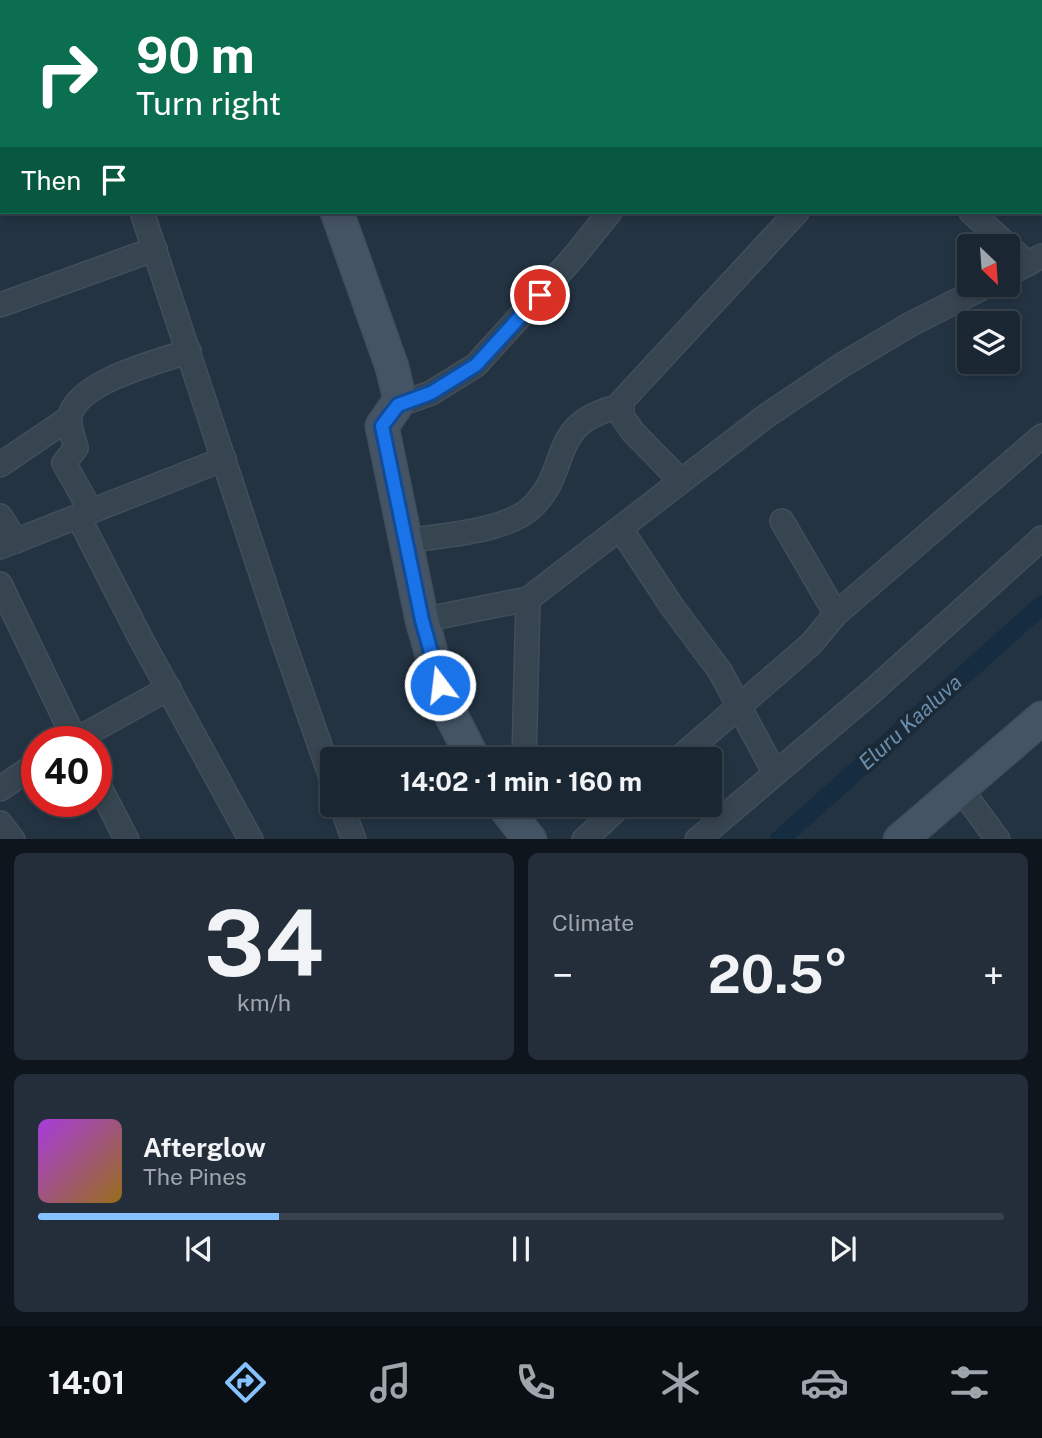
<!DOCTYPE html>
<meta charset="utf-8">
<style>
:root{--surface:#1a2632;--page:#232e3a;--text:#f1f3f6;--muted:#9fa5ac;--line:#38434d;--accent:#86c2ff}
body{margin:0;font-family:"Public Sans",sans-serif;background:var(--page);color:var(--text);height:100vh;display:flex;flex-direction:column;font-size:26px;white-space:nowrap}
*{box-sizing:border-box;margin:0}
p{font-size:23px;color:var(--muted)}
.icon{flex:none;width:38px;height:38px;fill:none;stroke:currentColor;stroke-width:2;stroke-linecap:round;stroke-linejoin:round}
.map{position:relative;height:839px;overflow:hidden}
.panel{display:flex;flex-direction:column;gap:14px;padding:14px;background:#0e151c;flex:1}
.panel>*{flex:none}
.top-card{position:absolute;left:0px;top:0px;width:1043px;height:214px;box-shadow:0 4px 10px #0003,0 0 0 2px var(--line);background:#0b6e4f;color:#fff;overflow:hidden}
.needle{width:46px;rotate:155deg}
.fabs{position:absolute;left:957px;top:234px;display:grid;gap:14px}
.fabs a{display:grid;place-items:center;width:63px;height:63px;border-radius:7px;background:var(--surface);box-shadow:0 4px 10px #0003,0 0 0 2px var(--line);font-size:35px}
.speed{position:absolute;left:21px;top:726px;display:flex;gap:14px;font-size:35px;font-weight:700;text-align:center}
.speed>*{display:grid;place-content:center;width:91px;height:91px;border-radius:50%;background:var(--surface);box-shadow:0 4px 10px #0003,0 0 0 2px var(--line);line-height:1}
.speed .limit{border:10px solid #d22;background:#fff;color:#111}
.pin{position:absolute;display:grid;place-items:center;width:60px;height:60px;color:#fff;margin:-30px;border:4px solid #fff;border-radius:50%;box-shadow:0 2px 7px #0007}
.me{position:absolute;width:77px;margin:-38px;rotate:345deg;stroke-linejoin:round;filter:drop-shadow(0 0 5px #0008)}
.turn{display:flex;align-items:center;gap:24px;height:147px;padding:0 21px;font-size:32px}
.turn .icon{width:91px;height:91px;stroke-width:2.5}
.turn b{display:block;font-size:49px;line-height:60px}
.then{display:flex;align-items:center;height:66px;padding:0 21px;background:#0003;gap:14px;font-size:26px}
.big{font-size:52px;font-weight:700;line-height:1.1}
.panel .card{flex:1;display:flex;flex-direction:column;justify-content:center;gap:10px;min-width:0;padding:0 24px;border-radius:10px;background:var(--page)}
.panel .dial{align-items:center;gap:0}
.dial b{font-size:91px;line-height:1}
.song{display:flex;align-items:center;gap:21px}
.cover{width:84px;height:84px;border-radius:10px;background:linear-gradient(135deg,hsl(280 70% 55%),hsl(40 70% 35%))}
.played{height:7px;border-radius:4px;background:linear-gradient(90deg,var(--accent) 25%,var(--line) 25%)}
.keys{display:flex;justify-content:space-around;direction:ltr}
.heat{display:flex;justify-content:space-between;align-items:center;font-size:38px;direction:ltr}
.panel .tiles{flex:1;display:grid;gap:14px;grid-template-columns:1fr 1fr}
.card:last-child{grid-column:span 2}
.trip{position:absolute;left:320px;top:747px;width:402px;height:70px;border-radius:7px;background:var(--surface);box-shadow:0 4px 10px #0003,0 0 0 2px var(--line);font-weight:700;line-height:70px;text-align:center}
.tab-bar{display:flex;height:112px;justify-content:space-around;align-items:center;background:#0a0f14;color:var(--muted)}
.tab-bar .icon{width:49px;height:49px}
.tab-bar .selected{color:var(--accent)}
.tab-bar b{font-size:32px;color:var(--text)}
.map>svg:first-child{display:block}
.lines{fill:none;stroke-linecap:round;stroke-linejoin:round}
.canal{stroke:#152c41;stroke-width:19}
.street-casing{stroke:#414e5b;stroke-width:26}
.secondary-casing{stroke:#414e5b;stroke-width:35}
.street{stroke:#374551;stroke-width:23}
.secondary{stroke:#455465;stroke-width:32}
.route-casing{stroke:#114b97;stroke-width:18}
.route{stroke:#1a73e8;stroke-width:12}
.labels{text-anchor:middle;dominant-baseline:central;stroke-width:7;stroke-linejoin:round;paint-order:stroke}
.water-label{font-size:21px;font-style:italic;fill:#6a8eae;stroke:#1c2a37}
</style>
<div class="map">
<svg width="1042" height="840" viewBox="0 0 1042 840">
<rect width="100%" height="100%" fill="#233342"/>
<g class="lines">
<polyline class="canal" points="779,840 1042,605"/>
<g class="street-casing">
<g id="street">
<polyline points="83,0 83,2"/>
<polyline points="872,0 874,2"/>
<polyline points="336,2 339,0"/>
<polyline points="756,2 757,0"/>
<polyline points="998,2 999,0"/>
<polyline points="0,46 2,46"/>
<polyline points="1041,118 1042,119"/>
<polyline points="0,198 2,198"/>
<polyline points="142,212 283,640 332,780"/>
<polyline points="971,212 1028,264"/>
<polyline points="1008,274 1042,256"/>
<polyline points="0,305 155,249"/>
<polyline points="398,405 431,393 476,365 573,258 610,212"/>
<polyline points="0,465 69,418"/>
<polyline points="680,480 633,432 622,416 622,401 797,212"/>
<path d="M 91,511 L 64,463 L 76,448 C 74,439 68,425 70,416 C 78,381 158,362 189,351"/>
<polyline points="0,516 16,541"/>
<polyline points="78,516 141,639 251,840"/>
<polyline points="782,521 836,614"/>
<polyline points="620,528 673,608 720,671 775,773"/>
<path d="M 407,541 C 441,535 505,532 531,508 C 573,469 545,422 622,406"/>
<polyline points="0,547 224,459"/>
<polyline points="0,584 76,742"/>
<polyline points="422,620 528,599 766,416 842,365 911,324 988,285"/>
<polyline points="72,742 169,688"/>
<polyline points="524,760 528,599"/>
<polyline points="677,760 811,644 836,614 1042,436"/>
<polyline points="96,780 127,840"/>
<polyline points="960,788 998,840"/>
<polyline points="0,789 37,763"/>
<polyline points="341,805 354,840"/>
<polyline points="0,823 13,840"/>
<polyline points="584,840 621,805"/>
<polyline points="697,840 869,694 1042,538"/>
</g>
</g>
<g class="secondary-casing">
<g id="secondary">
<polyline points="273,0 274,2"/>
<polyline points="337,212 392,367 400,400 382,426 422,620 446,705 474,760"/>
<polyline points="503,805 530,840"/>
<polyline points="900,840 1042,718"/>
</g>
</g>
<use href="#street" class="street"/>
<use href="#secondary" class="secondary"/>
</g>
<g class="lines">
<g class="route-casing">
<polyline id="route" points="440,685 422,620 382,426 398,405 431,393 476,365 540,295"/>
</g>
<use href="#route" class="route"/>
</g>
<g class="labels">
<g class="water-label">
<text transform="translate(910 722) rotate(-42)">Eluru Kaaluva</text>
</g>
</g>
</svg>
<div class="fabs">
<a><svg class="needle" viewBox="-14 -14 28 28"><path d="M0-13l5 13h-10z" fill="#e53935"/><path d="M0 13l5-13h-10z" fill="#9fa5ac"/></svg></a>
<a><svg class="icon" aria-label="layers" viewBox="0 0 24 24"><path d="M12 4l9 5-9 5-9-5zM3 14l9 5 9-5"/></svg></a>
</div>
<div class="speed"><div class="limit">40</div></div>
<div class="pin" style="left:540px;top:295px;background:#d93025"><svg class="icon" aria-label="arrive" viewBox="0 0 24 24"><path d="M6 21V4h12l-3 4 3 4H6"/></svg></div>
<svg class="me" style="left:440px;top:685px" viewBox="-20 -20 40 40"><circle r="17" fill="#1a73e8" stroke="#fff" stroke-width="3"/><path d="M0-11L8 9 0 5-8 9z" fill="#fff"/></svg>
<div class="trip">14:02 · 1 min · 160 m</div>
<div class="top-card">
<div class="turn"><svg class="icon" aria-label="right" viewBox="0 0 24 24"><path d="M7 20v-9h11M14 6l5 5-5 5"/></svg><div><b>90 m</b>Turn right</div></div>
<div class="then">Then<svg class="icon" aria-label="arrive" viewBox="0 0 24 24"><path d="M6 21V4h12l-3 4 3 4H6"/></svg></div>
</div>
</div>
<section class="panel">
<div class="tiles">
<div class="card dial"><b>34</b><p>km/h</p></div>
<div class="card"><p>Climate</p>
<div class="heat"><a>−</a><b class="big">20.5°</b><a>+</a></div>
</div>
<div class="card">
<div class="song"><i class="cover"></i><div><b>Afterglow</b><p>The Pines</p></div></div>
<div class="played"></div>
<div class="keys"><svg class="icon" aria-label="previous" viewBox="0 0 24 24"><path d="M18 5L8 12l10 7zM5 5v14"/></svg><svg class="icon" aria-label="pause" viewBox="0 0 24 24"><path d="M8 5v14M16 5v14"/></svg><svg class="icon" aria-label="next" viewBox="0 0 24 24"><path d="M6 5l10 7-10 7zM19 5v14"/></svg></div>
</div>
</div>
</section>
<nav class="tab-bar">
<b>14:01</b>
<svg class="icon selected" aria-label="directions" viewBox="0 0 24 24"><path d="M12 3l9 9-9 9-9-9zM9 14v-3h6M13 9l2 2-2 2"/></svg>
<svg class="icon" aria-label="music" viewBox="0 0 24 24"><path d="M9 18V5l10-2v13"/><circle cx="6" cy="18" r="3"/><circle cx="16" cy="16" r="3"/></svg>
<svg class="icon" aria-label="phone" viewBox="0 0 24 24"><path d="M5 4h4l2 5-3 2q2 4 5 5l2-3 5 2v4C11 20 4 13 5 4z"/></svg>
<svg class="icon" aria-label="climate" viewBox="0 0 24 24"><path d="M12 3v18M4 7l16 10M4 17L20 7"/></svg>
<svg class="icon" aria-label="car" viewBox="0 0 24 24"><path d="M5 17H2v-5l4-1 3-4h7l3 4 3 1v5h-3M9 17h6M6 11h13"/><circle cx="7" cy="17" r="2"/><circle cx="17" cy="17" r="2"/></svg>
<svg class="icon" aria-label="filters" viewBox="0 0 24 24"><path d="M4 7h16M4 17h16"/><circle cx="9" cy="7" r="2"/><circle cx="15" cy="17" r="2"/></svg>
</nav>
